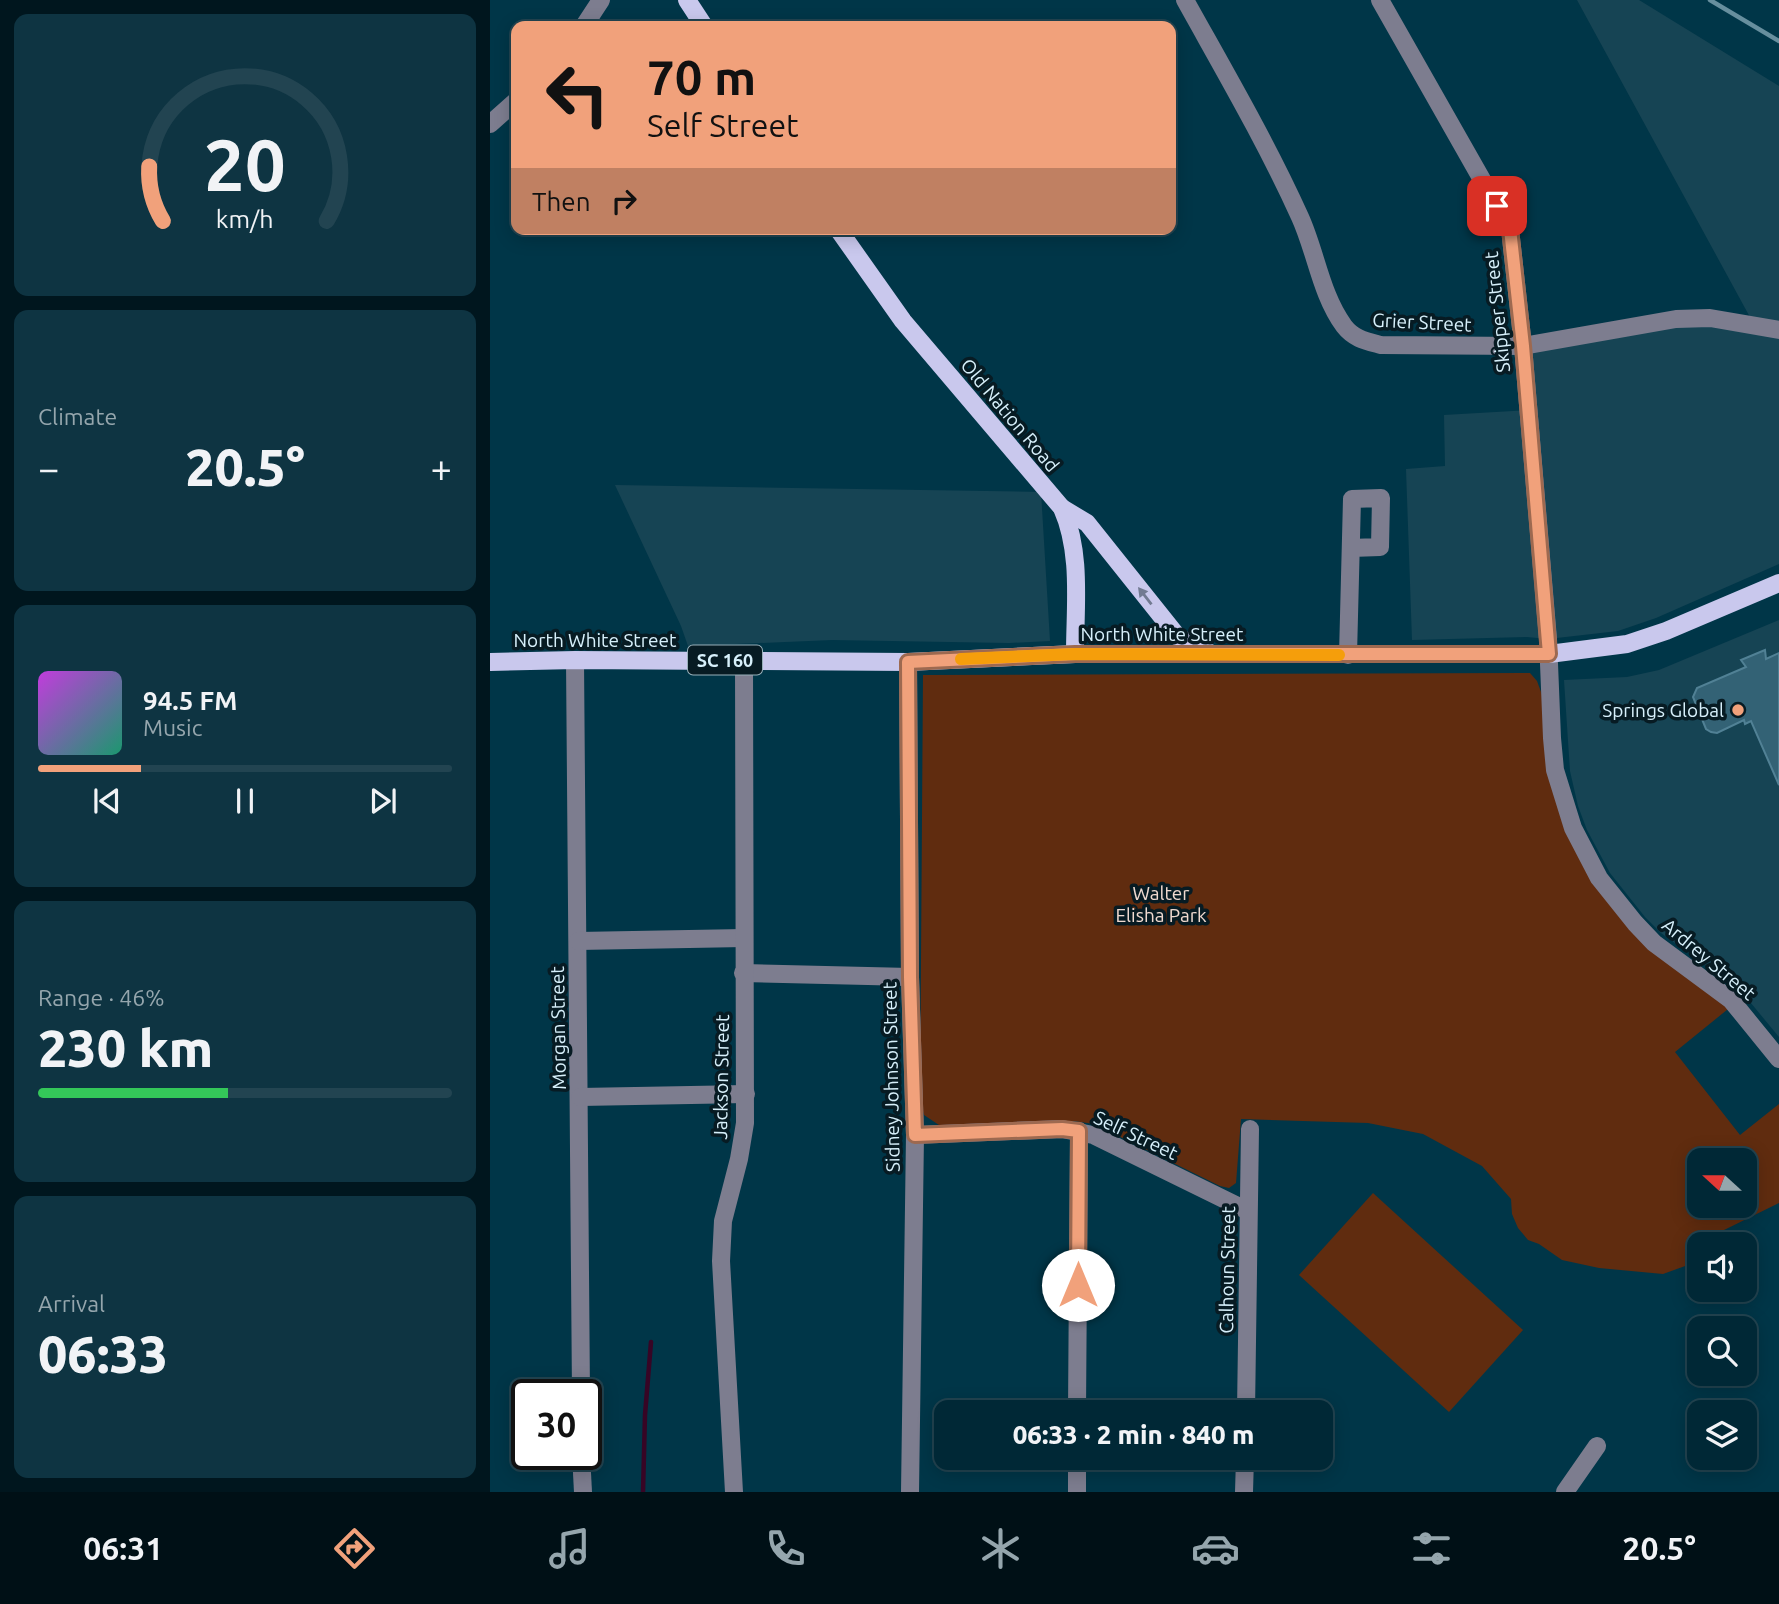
<!DOCTYPE html>
<meta charset="utf-8">
<style>
:root{--surface:#002836;--page:#0e3442;--text:#f1f3f6;--muted:#95a6ad;--line:#224451;--accent:#f1a17b}
body{margin:0;font-family:Ubuntu,sans-serif;background:var(--page);color:var(--text);height:100vh;display:flex;flex-direction:column;font-size:26px;white-space:nowrap}
*{box-sizing:border-box;margin:0}
p{font-size:23px;color:var(--muted)}
.icon{flex:none;width:38px;height:38px;fill:none;stroke:currentColor;stroke-width:2;stroke-linecap:round;stroke-linejoin:round}
.map{position:relative;flex:1;overflow:hidden}
.sheet{display:flex;flex-direction:column;gap:14px;padding:14px;background:#00161e;width:490px}
.sheet>*{flex:none}
.banner{position:absolute;left:21px;top:21px;width:665px;height:214px;border-radius:14px;box-shadow:0 4px 18px #0003,0 0 0 2px var(--line);background:#f1a17b;color:#111;overflow:hidden}
.needle{width:46px;rotate:291deg}
.fabs{position:absolute;left:1197px;top:1148px;display:grid;gap:14px}
.fabs a{display:grid;place-items:center;width:70px;height:70px;border-radius:14px;background:var(--surface);box-shadow:0 4px 18px #0003,0 0 0 2px var(--line);font-size:35px}
.speed{position:absolute;left:21px;top:1379px;display:flex;gap:14px;font-size:35px;font-weight:700;text-align:center}
.speed>*{display:grid;place-content:center;width:91px;height:91px;border-radius:50%;background:var(--surface);box-shadow:0 4px 18px #0003,0 0 0 2px var(--line);line-height:1}
.speed .limit{border:4px solid #111;border-radius:10px;background:#fff;color:#111}
.pin{position:absolute;display:grid;place-items:center;width:60px;height:60px;color:#fff;margin:-30px;border-radius:14px;box-shadow:0 4px 10px #0006}
.me{position:absolute;width:77px;margin:-38px;rotate:0deg;stroke-linejoin:round;filter:drop-shadow(0 0 5px #0008)}
.turn{display:flex;align-items:center;gap:24px;height:147px;padding:0 21px;font-size:32px}
.turn .icon{width:91px;height:91px;stroke-width:2.5}
.turn b{display:block;font-size:49px;line-height:60px}
.then{display:flex;align-items:center;height:66px;padding:0 21px;background:#0003;gap:14px;font-size:26px}
.big{font-size:52px;font-weight:800;line-height:1.1}
.sheet .widget{flex:1;display:flex;flex-direction:column;justify-content:center;gap:10px;min-width:0;padding:0 24px;border-radius:14px;background:var(--page)}
.sheet .dial{align-items:center;gap:0}
.dial svg{height:182px;overflow:visible;fill:none;stroke:var(--line);stroke-width:7;stroke-linecap:round;text-anchor:middle}
.dial text{fill:var(--text);stroke:none}
.song{display:flex;align-items:center;gap:21px}
.cover{width:84px;height:84px;border-radius:10px;background:linear-gradient(135deg,hsl(290 70% 55%),hsl(160 70% 35%))}
.played{height:7px;border-radius:4px;background:linear-gradient(90deg,var(--accent) 25%,var(--line) 25%)}
.keys{display:flex;justify-content:space-around;direction:ltr}
.heat{display:flex;justify-content:space-between;align-items:center;font-size:38px;direction:ltr}
.charge{height:10px;border-radius:5px;background:linear-gradient(90deg,#34c759 46%,var(--line) 0)}
.trip{position:absolute;left:444px;top:1400px;width:399px;height:70px;border-radius:14px;background:var(--surface);box-shadow:0 4px 18px #0003,0 0 0 2px var(--line);font-weight:800;line-height:70px;text-align:center}
.tab-bar{display:flex;height:112px;justify-content:space-around;align-items:center;background:#001016;color:var(--muted)}
.tab-bar .icon{width:49px;height:49px}
.tab-bar .current{color:var(--accent)}
.tab-bar b{font-size:32px;color:var(--text)}
main{display:flex;flex:1;min-height:0}
.map>svg:first-child{display:block}
.built{fill:#164454}
.green{fill:#602c0f;fill-rule:evenodd}
.lines{fill:none;stroke-linecap:round;stroke-linejoin:round}
.stream{stroke:#370525;stroke-width:4.5}
.building{fill:#336275;stroke:#518195;stroke-width:2}
.minor{stroke:#7d7d8f;stroke-width:18}
.major{stroke:#c9c8ed;stroke-width:18}
.rail{stroke:#678f9e;stroke-width:4.5}
.oneway{fill:#727a92}
.route-casing{stroke:#9d6950;stroke-width:18}
.route{stroke:#f1a17b;stroke-width:12}
.slow{stroke:#f59e0b;stroke-width:12}
.poi-dot{fill:#f1a17b;stroke:#071b23;stroke-width:2.5}
.labels{text-anchor:middle;dominant-baseline:central;stroke-width:7;stroke-linejoin:round;paint-order:stroke}
.shield{fill:#071b23;stroke:#99b0ba;stroke-width:2}
.shield-label{font-size:18px;font-weight:bold;fill:#d7f0fb}
.street-label{font-size:19px;fill:#d7f0fb;stroke:#071b23}
.poi-label{font-size:19px;fill:#d7f0fb;stroke:#071b23;text-anchor:end}
.park-label{font-size:19px;fill:#f0dad0;stroke:#071b23}
</style>
<main>
<section class="sheet">
<div class="widget dial"><svg viewBox="0 0 100 80">
<path d="M14 69A42 42 0 1 1 86 69"/>
<path d="M14 69A42 42 0 0 1 8 45" stroke="#f1a17b"/>
<text x="50" y="56" font-size="32" font-weight="700">20</text>
<text x="50" y="72" font-size="11">km/h</text>
</svg></div>
<div class="widget"><p>Climate</p>
<div class="heat"><a>−</a><b class="big">20.5°</b><a>+</a></div>
</div>
<div class="widget">
<div class="song"><i class="cover"></i><div><b>94.5 FM</b><p>Music</p></div></div>
<div class="played"></div>
<div class="keys"><svg class="icon" aria-label="previous" viewBox="0 0 24 24"><path d="M18 5L8 12l10 7zM5 5v14"/></svg><svg class="icon" aria-label="pause" viewBox="0 0 24 24"><path d="M8 5v14M16 5v14"/></svg><svg class="icon" aria-label="next" viewBox="0 0 24 24"><path d="M6 5l10 7-10 7zM19 5v14"/></svg></div>
</div>
<div class="widget"><p>Range · 46%</p><b class="big">230 km</b><div class="charge"></div></div>
<div class="widget"><p>Arrival</p><b class="big">06:33</b></div>
</section>
<div class="map">
<svg width="1289" height="1492" viewBox="0 0 1289 1492">
<rect width="100%" height="100%" fill="#003648"/>
<g class="built">
<polygon points="1087,0 1149,0 1289,86 1289,564 1166,618 1128,631 1058,639 1037,637 922,640 916,469 955,466 954,415 1040,410 1036,349 1218,321 1267,330"/>
<polygon points="125,485 551,492 560,641 519,643 342,640 198,646 191,626"/>
<polygon points="1289,620 1289,1037 1251,991 1171,933 1155,917 1120,873 1097,830 1088,806 1080,771 1074,680 1137,677 1169,670"/>
</g>
<g class="green">
<path d="M 1040,673 L 1047,681 L 1058,711 L 1062,767 L 1106,879 L 1243,1005 L 1185,1052 L 1250,1135 L 1289,1104 L 1289,1203 L 1230,1232 L 1222,1244 L 1209,1244 L 1209,1261 L 1173,1274 L 1109,1268 L 1072,1260 L 1049,1244 L 1038,1240 L 1028,1228 L 1022,1214 L 1021,1199 L 992,1166 L 933,1134 L 878,1123 L 751,1119 L 746,1183 L 739,1188 L 730,1186 L 604,1124 L 584,1121 L 452,1127 L 434,1115 L 430,1102 L 433,675 ZM 1209,1160 L 1255,1160 L 1255,1206 L 1209,1206 Z"/>
<polygon points="883,1193 1033,1330 959,1412 809,1275"/>
</g>
<g class="lines">
<polyline class="stream" points="153,1492 155,1415 161,1342"/>
</g>
<polygon class="building" points="1275,650 1276,659 1289,653 1289,785 1261,721 1255,724 1254,720 1227,733 1221,732 1216,729 1203,697 1207,688 1256,667 1251,660"/>
<g class="lines">
<g class="minor">
<path d="M 695,0 C 735,72 776,142 810,217 C 826,252 831,295 854,326 C 864,339 876,341 891,345 L 1033,346 L 1186,319 L 1220,318 L 1289,330"/>
<polyline points="890,0 1020,229 1033,346 1058,639 1062,738 1065,770 1083,828 1109,878 1145,923 1164,943 1241,1000 1289,1059"/>
<polyline points="94,26 111,0"/>
<polyline points="0,124 26,101"/>
<polyline points="858,655 862,499 891,498 890,547 861,548"/>
<polyline points="85,660 91,1395"/>
<polyline points="418,662 420,977 425,1135 420,1492"/>
<polyline points="88,941 254,938"/>
<polyline points="253,973 420,977"/>
<polyline points="90,1097 256,1094"/>
<polyline points="425,1135 572,1129 603,1135 758,1211"/>
<polyline points="587,1412 589,1131"/>
<polyline points="756,1412 760,1129"/>
<polyline points="91,1454 93,1492"/>
<polyline points="244,1492 231,1261 233,1221 249,1159 255,1123 254,660"/>
<polyline points="587,1492 587,1458"/>
<polyline points="754,1492 755,1458"/>
<polyline points="1075,1492 1107,1446"/>
</g>
<g class="major">
<polyline points="197,0 214,26"/>
<path d="M 348,229 L 413,321 L 572,508 C 592,553 585,606 585,654"/>
<polyline points="572,508 597,523 688,637 720,653"/>
<polyline points="0,662 85,660 418,662 585,654 1059,654 1137,644 1176,631 1289,583"/>
</g>
<polyline class="rail" points="1220,0 1289,41"/>
</g>
<defs><path id="oneway-solid" d="M-6-.8H1V-3.2L6.5 0L1 3.2V.8H-6Z" transform="scale(1.75)"/></defs>
<use class="oneway" href="#oneway-solid" transform="translate(655 596) rotate(-128)"/>
<g class="lines">
<g class="route-casing">
<polyline id="route" points="588,1285 589,1131 572,1129 425,1135 420,977 418,662 585,654 1059,654 1033,346 1020,229 1007,206"/>
</g>
<use href="#route" class="route"/>
<polyline class="slow" points="471,659 585,654 849,655"/>
</g>
<circle class="poi-dot" cx="1248" cy="710" r="7"/>
<g class="labels">
<rect class="shield" x="198" y="645.5" width="74" height="29" rx="5"/>
<g class="shield-label">
<text x="235" y="660">SC 160</text>
</g>
<g class="street-label">
<text transform="translate(1007 312) rotate(-96)">Skipper Street</text>
<text transform="translate(932 322) rotate(3)">Grier Street</text>
<text transform="translate(520 415) rotate(50)">Old Nation Road</text>
<text x="672" y="634">North White Street</text>
<text x="105" y="640">North White Street</text>
<text transform="translate(1219 959) rotate(40)">Ardrey Street</text>
<text transform="translate(68 1028) rotate(-91)">Morgan Street</text>
<text transform="translate(231 1077) rotate(-89)">Jackson Street</text>
<text transform="translate(401 1077) rotate(-91)">Sidney Johnson Street</text>
<text transform="translate(646 1135) rotate(25)">Self Street</text>
<text transform="translate(737 1270) rotate(-89)">Calhoun Street</text>
</g>
<g class="poi-label">
<text x="1234" y="710">Springs Global</text>
</g>
<g class="park-label">
<text x="671" y="893">Walter<tspan x="671" dy="22">Elisha Park</tspan></text>
</g>
</g>
</svg>
<div class="fabs">
<a><svg class="needle" viewBox="-14 -14 28 28"><path d="M0-13l5 13h-10z" fill="#e53935"/><path d="M0 13l5-13h-10z" fill="#95a6ad"/></svg></a>
<a><svg class="icon" aria-label="sound" viewBox="0 0 24 24"><path d="M4 9h4l5-4v14l-5-4H4zM17 9q2 3 0 6"/></svg></a>
<a><svg class="icon" aria-label="search" viewBox="0 0 24 24"><circle cx="10" cy="10" r="6"/><path d="M15 15l6 6"/></svg></a>
<a><svg class="icon" aria-label="layers" viewBox="0 0 24 24"><path d="M12 4l9 5-9 5-9-5zM3 14l9 5 9-5"/></svg></a>
</div>
<div class="speed"><div class="limit">30</div></div>
<div class="pin" style="left:1007px;top:206px;background:#d93025"><svg class="icon" aria-label="arrive" viewBox="0 0 24 24"><path d="M6 21V4h12l-3 4 3 4H6"/></svg></div>
<svg class="me" style="left:588px;top:1285px" viewBox="-20 -20 40 40"><circle r="19" fill="#fff"/><path d="M0-13L10 11 0 6-10 11z" fill="#f1a17b"/></svg>
<div class="trip">06:33 · 2 min · 840 m</div>
<div class="banner">
<div class="turn"><svg class="icon" aria-label="left" viewBox="0 0 24 24"><path d="M17 20v-9H6M10 6l-5 5 5 5"/></svg><div><b>70 m</b>Self Street</div></div>
<div class="then">Then<svg class="icon" aria-label="right" viewBox="0 0 24 24"><path d="M7 20v-9h11M14 6l5 5-5 5"/></svg></div>
</div>
</div>
</main>
<nav class="tab-bar">
<b>06:31</b>
<svg class="icon current" aria-label="directions" viewBox="0 0 24 24"><path d="M12 3l9 9-9 9-9-9zM9 14v-3h6M13 9l2 2-2 2"/></svg>
<svg class="icon" aria-label="music" viewBox="0 0 24 24"><path d="M9 18V5l10-2v13"/><circle cx="6" cy="18" r="3"/><circle cx="16" cy="16" r="3"/></svg>
<svg class="icon" aria-label="phone" viewBox="0 0 24 24"><path d="M5 4h4l2 5-3 2q2 4 5 5l2-3 5 2v4C11 20 4 13 5 4z"/></svg>
<svg class="icon" aria-label="climate" viewBox="0 0 24 24"><path d="M12 3v18M4 7l16 10M4 17L20 7"/></svg>
<svg class="icon" aria-label="car" viewBox="0 0 24 24"><path d="M5 17H2v-5l4-1 3-4h7l3 4 3 1v5h-3M9 17h6M6 11h13"/><circle cx="7" cy="17" r="2"/><circle cx="17" cy="17" r="2"/></svg>
<svg class="icon" aria-label="filters" viewBox="0 0 24 24"><path d="M4 7h16M4 17h16"/><circle cx="9" cy="7" r="2"/><circle cx="15" cy="17" r="2"/></svg>
<b>20.5°</b>
</nav>
